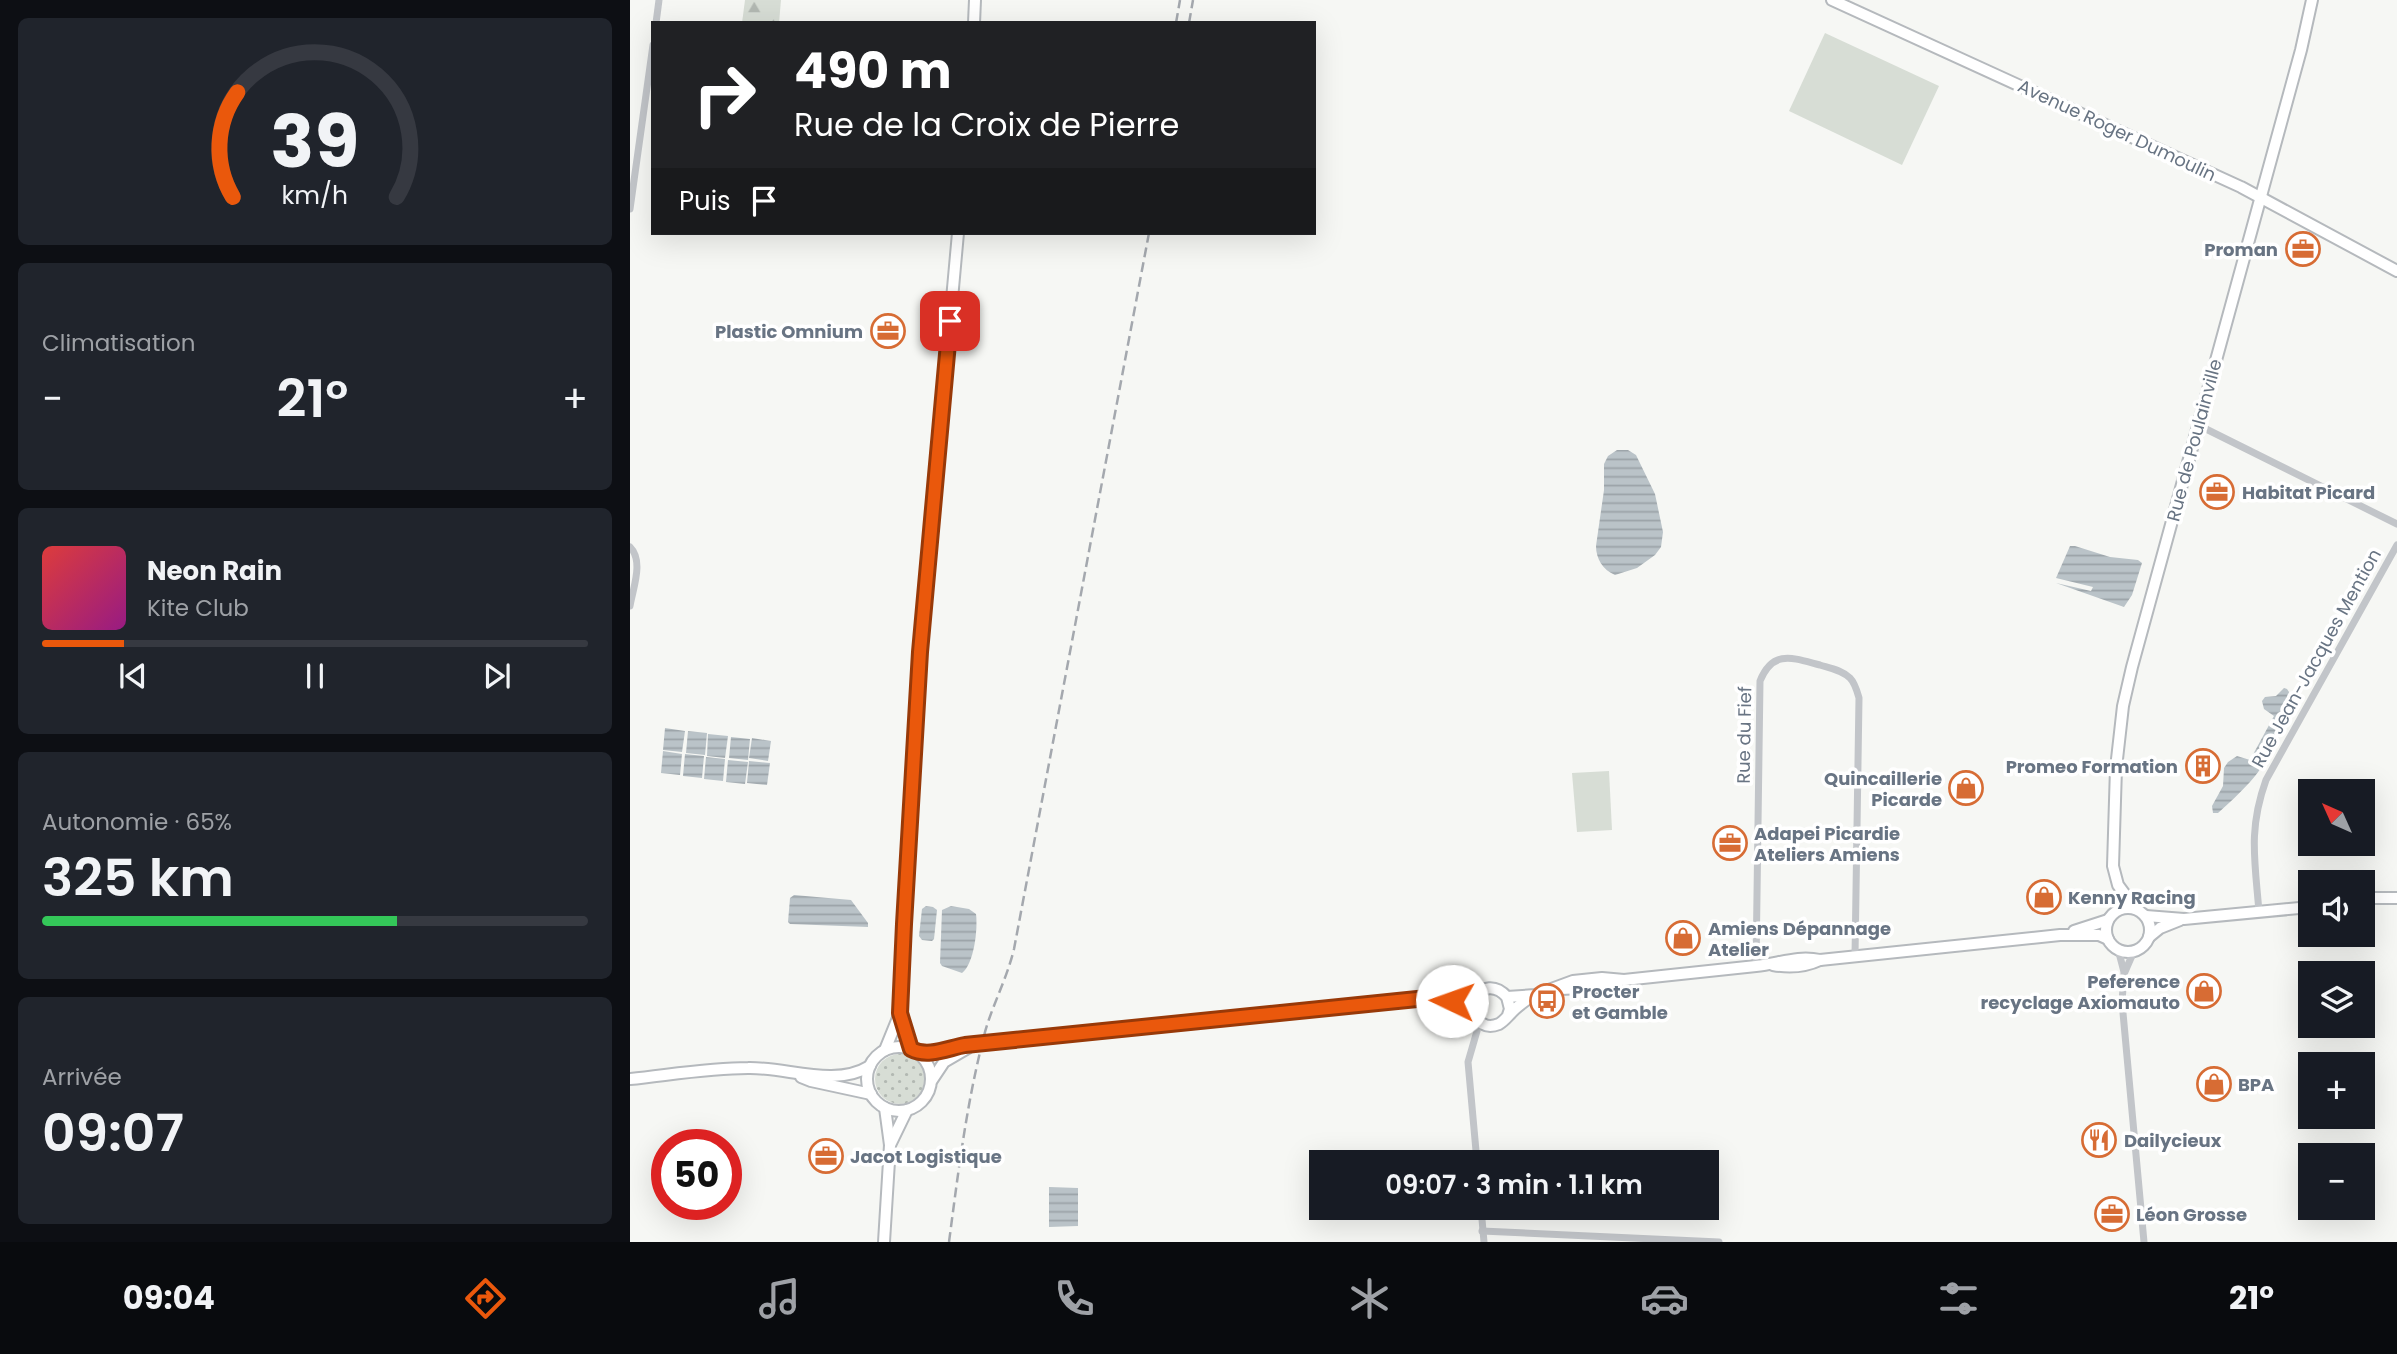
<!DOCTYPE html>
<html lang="fr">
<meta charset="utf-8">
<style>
:root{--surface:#171b24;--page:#20242c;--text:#f1f3f6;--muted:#9ea1a6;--line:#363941;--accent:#ea580c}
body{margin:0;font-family:Poppins,sans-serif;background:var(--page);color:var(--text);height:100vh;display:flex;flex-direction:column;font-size:26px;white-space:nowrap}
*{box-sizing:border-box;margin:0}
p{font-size:23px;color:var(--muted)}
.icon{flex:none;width:38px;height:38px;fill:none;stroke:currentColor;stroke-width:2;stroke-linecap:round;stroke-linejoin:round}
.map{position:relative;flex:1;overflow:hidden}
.panel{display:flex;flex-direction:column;gap:18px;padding:18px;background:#0d0f14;width:630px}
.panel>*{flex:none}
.top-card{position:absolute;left:21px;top:21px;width:665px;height:214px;border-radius:0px;box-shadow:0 7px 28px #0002;background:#202124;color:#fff;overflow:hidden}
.needle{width:46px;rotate:315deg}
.controls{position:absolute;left:1668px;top:779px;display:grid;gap:14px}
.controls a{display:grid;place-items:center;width:77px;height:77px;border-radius:0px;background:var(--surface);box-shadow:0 7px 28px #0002;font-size:35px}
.speed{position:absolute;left:21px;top:1129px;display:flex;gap:14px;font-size:35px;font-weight:700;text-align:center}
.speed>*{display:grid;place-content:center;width:91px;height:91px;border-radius:50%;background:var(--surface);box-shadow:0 7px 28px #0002;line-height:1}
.speed .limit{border:10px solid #d22;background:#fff;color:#111}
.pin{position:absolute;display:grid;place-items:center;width:60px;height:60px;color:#fff;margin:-30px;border-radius:14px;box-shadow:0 4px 10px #0006}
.me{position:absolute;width:77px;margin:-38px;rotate:273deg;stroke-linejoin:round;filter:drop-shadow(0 0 5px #0008)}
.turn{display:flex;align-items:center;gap:24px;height:147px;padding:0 28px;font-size:32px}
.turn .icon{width:91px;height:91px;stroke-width:2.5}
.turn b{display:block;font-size:49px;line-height:60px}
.then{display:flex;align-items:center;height:66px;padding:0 28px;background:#0003;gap:14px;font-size:26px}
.big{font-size:52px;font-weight:600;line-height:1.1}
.panel .tile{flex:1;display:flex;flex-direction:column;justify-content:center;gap:10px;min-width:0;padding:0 24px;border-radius:10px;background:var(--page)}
.panel .dial{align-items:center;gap:0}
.dial svg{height:182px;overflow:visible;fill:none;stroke:var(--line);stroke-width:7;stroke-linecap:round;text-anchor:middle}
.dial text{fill:var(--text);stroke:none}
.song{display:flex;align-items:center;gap:21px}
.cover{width:84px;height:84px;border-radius:10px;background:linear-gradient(135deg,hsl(0 70% 55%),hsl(310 70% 35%))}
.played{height:7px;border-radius:4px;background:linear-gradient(90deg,var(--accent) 15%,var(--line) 15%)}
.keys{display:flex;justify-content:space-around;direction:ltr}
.heat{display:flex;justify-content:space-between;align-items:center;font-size:38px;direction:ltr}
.charge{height:10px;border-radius:5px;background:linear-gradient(90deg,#34c759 65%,var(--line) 0)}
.trip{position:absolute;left:679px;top:1150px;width:410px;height:70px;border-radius:0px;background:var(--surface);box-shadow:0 7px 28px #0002;font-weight:600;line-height:70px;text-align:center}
.tab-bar{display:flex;height:112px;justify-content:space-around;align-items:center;background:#090b0e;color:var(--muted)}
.tab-bar .icon{width:49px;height:49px}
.tab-bar .on{color:var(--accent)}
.tab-bar b{font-size:32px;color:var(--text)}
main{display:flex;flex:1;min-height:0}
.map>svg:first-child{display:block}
.grass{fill:url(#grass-dots)}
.forest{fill:url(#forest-firs)}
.pitch{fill:#d7ddd5}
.water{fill:url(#water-rules)}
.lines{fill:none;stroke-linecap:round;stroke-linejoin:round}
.secondary-casing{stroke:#b5b9bd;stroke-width:14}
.street{stroke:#c2c5c9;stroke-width:7}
.secondary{stroke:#fff;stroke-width:10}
.rail{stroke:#a4a8ae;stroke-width:2.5;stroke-dasharray:10 5;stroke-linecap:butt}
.route-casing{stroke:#983908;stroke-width:18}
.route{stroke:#ea580c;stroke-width:12}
.labels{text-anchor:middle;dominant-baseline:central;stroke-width:7;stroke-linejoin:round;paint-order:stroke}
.street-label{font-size:18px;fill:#687483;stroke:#fff}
.poi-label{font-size:18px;font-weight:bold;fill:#687483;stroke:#fff;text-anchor:start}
</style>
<main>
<section class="panel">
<div class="tile dial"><svg viewBox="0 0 100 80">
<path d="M14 69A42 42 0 1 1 86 69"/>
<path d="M14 69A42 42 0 0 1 16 23" stroke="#ea580c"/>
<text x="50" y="56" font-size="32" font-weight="700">39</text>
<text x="50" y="72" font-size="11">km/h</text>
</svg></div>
<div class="tile"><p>Climatisation</p>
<div class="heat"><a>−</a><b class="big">21°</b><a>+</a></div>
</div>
<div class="tile">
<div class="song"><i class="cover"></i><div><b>Neon Rain</b><p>Kite Club</p></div></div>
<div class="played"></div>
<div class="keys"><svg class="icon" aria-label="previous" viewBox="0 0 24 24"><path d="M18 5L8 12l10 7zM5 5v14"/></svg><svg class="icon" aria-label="pause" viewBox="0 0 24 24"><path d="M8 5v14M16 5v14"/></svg><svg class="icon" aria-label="next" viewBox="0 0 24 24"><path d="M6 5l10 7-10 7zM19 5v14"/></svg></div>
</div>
<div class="tile"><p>Autonomie · 65%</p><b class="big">325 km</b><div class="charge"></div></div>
<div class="tile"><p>Arrivée</p><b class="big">09:07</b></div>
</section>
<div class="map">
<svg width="1767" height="1242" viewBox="0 0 1767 1242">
<defs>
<pattern id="grass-dots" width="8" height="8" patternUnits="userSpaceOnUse" patternTransform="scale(1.75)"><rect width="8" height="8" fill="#d7ddd5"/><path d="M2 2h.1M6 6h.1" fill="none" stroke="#b2b8b2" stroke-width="1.8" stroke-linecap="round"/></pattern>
<pattern id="forest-firs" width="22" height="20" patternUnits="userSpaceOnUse" patternTransform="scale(1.75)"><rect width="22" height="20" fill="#d7ddd5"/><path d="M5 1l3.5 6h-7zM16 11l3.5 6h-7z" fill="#b2b8b2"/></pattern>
<pattern id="water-rules" width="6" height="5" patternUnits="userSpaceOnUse" patternTransform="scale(1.75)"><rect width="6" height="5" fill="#bac3c8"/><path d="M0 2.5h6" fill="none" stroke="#9ba3a8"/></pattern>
</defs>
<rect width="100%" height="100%" fill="#f6f7f4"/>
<circle class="grass" cx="270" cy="1079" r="25"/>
<polygon class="forest" points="115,0 151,0 149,23 112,23"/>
<g class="pitch">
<polygon points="1195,33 1309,86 1272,165 1159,111"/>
<polygon points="979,771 982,830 947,832 942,773"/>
</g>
<g class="water">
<path d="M 987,450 L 998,450 L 1006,455 L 1025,494 L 1033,532 L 1031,547 L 1025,555 L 1007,568 L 985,575 C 973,570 966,559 966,546 L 974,490 L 974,464 L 978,456 Z"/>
<polygon points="1440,546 1445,546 1480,557 1508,560 1512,563 1502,595 1494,607 1426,583 1461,591 1463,587 1426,578"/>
<path d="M 1654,688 L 1657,689 L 1659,692 C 1653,723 1642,758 1620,782 C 1610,793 1599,803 1588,813 L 1583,813 L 1582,806 L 1593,786 L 1594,768 L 1598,762 L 1607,756 L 1620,760 L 1644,716 L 1634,709 L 1632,701 L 1635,697 L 1646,696 Z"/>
<polygon points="35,728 55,731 52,752 33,750"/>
<polygon points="58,731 77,733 75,755 56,753"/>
<polygon points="78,734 98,736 95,758 77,756"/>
<polygon points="101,737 120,739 118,760 99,758"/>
<polygon points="122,738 141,741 138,761 119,758"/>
<polygon points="33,751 52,754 50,775 31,773"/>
<polygon points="55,754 74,756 72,778 53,776"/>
<polygon points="76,757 95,759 93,781 74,779"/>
<polygon points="98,760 118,762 115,784 96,782"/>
<polygon points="119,761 140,763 137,785 117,783"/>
<polygon points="164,895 221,900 238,923 238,927 160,924 158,922 160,898"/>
<polygon points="296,906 303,907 307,910 304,939 302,941 292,940 289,936 292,909"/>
<path d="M 321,906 L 339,909 L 346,914 C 348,929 344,964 332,973 L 312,966 L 310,963 L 312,910 Z"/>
<polygon points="419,1187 448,1188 448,1226 419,1227"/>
</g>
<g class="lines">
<g class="secondary-casing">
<g id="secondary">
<polyline points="1202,0 1611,187 1767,271"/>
<polyline points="344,23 345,0"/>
<polyline points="1732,898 1767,898"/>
<circle cx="1498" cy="930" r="22"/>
<polyline points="1505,908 1488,885 1483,866 1486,768 1493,706 1502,667 1671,50 1682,0"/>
<polyline points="1516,916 1554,919 1680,907"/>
<polyline points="1444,931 1478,920"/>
<polyline points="1519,937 1530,928 1550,920"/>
<path d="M 1143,965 C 1159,968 1175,967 1190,960"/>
<polyline points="931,989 973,987 988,982"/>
<path d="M 877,997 L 905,995 L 943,981 L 972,978 L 994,980 L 1126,966 C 1148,964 1167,955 1190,960 L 1430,935 L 1469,935 L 1478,939"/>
<polyline points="270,1013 281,1049"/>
<path d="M 878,1015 L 880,1009 L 877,997 C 853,970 825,1013 853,1024 C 858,1027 864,1026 869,1024 C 874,1021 877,1017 881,1013 C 887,1006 895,1001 902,996"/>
<circle cx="269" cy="1079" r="32"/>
<polyline points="255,1050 270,1013 290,652 328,233"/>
<path d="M 288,1052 L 308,1051 L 335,1045 L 778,1000 C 802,998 821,1002 845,997"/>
<polyline points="171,1077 181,1081 241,1094"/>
<path d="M 0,1079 C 39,1075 79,1068 118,1068 C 158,1067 204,1088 240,1066"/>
<polyline points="302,1080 314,1062 338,1048"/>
<polyline points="260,1145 277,1110"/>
<polyline points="254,1242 260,1145 255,1108"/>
</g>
</g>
<g class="street">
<polyline points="26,23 29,0"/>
<polyline points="0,209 23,45"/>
<polyline points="1568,425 1767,524"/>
<path d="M 0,547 C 14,561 3,588 0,606"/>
<path d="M 1629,912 C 1625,861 1618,830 1636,780 L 1767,545"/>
<polyline points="1488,949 1494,972"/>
<polyline points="1504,951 1494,974 1492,1002 1514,1242"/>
<path d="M 1126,966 L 1130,681 C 1143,649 1163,658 1190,665 C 1200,668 1212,670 1220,678 C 1225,683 1227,691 1229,698 L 1225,956"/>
<polyline points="847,1162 838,1062 847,1031 847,1020"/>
<polyline points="851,1208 854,1242"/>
<polyline points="852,1231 1089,1242"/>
</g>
<use href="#secondary" class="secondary"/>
<g class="rail">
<polyline points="546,23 550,0"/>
<polyline points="559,23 563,0"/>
<path d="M 319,1242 C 328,1174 336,1107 353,1040 C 360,1009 376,982 384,949 L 519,233"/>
</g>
</g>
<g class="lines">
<g class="route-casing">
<path id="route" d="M 320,321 L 290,652 L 274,924 L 270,1013 L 281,1049 C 298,1058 318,1048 335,1045 L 797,998 L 822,1001"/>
</g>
<use href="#route" class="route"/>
</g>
<defs>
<g id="office-ring" transform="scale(1.75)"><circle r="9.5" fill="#fff" stroke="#d76c34" stroke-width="1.5"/><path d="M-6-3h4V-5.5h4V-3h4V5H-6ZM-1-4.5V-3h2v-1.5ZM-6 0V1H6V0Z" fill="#d76c34"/></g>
<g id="building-ring" transform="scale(1.75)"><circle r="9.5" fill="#fff" stroke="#d76c34" stroke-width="1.5"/><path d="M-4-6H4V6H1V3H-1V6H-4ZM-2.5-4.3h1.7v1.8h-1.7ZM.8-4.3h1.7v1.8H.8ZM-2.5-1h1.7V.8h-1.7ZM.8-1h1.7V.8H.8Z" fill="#d76c34"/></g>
<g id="shop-ring" transform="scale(1.75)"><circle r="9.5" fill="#fff" stroke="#d76c34" stroke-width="1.5"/><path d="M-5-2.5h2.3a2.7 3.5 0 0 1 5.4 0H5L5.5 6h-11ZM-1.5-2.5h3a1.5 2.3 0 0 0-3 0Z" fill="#d76c34"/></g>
<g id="bus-ring" transform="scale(1.75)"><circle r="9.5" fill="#fff" stroke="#d76c34" stroke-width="1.5"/><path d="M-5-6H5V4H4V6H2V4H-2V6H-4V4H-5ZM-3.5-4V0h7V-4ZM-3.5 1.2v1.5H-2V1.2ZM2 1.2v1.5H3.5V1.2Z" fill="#d76c34"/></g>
<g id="restaurant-ring" transform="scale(1.75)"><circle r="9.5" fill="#fff" stroke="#d76c34" stroke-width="1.5"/><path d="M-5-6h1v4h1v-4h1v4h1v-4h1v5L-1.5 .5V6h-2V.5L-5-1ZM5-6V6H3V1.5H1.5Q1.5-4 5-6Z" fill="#d76c34"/></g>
</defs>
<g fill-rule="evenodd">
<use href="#office-ring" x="1673" y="249"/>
<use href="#office-ring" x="258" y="331"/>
<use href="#office-ring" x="1587" y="492"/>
<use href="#building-ring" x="1573" y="766"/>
<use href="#shop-ring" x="1336" y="788"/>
<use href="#office-ring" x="1100" y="843"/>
<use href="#shop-ring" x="1414" y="897"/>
<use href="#shop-ring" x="1053" y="938"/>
<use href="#shop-ring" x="1574" y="991"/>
<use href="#bus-ring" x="917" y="1001"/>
<use href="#shop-ring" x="1584" y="1084"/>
<use href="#restaurant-ring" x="1469" y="1140"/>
<use href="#office-ring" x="196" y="1156"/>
<use href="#office-ring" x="1482" y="1214"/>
</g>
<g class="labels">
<g class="street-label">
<text transform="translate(1487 130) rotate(25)">Avenue Roger Dumoulin</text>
<text transform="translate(1564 440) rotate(-75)">Rue de Poulainville</text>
<text transform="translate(1686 658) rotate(-61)">Rue Jean-Jacques Mention</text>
<text transform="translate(1114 735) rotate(-89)">Rue du Fief</text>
</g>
<g class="poi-label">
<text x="1648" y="249" text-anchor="end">Proman</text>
<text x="233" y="331" text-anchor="end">Plastic Omnium</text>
<text x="1612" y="492">Habitat Picard</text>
<text x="1548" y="766" text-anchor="end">Promeo Formation</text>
<text x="1312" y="778" text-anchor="end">Quincaillerie<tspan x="1312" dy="21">Picarde</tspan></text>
<text x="1124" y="833">Adapei Picardie<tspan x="1124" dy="21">Ateliers Amiens</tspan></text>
<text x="1438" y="897">Kenny Racing</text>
<text x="1078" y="928">Amiens Dépannage<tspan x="1078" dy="21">Atelier</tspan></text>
<text x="1550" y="981" text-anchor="end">Peference<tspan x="1550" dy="21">recyclage Axiomauto</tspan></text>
<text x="942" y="991">Procter<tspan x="942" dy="21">et Gamble</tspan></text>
<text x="1608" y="1084">BPA</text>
<text x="1494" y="1140">Dailycieux</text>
<text x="220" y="1156">Jacot Logistique</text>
<text x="1506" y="1214">Léon Grosse</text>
</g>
</g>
</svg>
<div class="controls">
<a><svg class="needle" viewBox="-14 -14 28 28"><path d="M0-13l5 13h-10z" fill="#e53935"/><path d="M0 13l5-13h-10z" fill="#9ea1a6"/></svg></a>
<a><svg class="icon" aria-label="sound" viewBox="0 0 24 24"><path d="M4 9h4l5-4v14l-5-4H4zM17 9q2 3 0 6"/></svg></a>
<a><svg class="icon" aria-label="layers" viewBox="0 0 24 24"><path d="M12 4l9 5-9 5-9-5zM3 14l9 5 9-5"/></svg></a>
<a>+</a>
<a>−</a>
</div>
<div class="speed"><div class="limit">50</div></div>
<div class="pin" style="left:320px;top:321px;background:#d93025"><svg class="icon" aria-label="arrive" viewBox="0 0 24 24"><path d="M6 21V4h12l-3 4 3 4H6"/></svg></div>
<svg class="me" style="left:822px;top:1001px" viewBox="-20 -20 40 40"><circle r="19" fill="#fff"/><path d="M0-13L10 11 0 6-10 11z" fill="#ea580c"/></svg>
<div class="trip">09:07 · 3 min · 1.1 km</div>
<div class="top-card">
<div class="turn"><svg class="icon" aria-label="right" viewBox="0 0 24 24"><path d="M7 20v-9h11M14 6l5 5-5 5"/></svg><div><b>490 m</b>Rue de la Croix de Pierre</div></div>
<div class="then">Puis<svg class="icon" aria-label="arrive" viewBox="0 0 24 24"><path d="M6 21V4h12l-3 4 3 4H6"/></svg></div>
</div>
</div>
</main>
<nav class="tab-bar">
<b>09:04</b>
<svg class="icon on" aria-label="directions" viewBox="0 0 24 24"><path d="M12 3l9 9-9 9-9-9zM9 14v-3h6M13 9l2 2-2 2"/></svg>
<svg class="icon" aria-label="music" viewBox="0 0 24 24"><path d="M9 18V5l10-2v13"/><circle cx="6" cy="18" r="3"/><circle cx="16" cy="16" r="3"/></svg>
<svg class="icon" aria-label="phone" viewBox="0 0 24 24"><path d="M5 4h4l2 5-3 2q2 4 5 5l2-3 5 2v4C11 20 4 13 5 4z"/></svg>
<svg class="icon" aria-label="climate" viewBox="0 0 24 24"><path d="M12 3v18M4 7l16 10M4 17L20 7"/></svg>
<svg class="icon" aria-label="car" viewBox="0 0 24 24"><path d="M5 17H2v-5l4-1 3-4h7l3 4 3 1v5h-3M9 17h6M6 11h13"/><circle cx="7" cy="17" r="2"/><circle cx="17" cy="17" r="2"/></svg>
<svg class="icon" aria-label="filters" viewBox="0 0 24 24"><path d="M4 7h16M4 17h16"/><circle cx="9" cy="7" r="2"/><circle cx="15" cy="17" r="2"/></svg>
<b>21°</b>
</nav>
